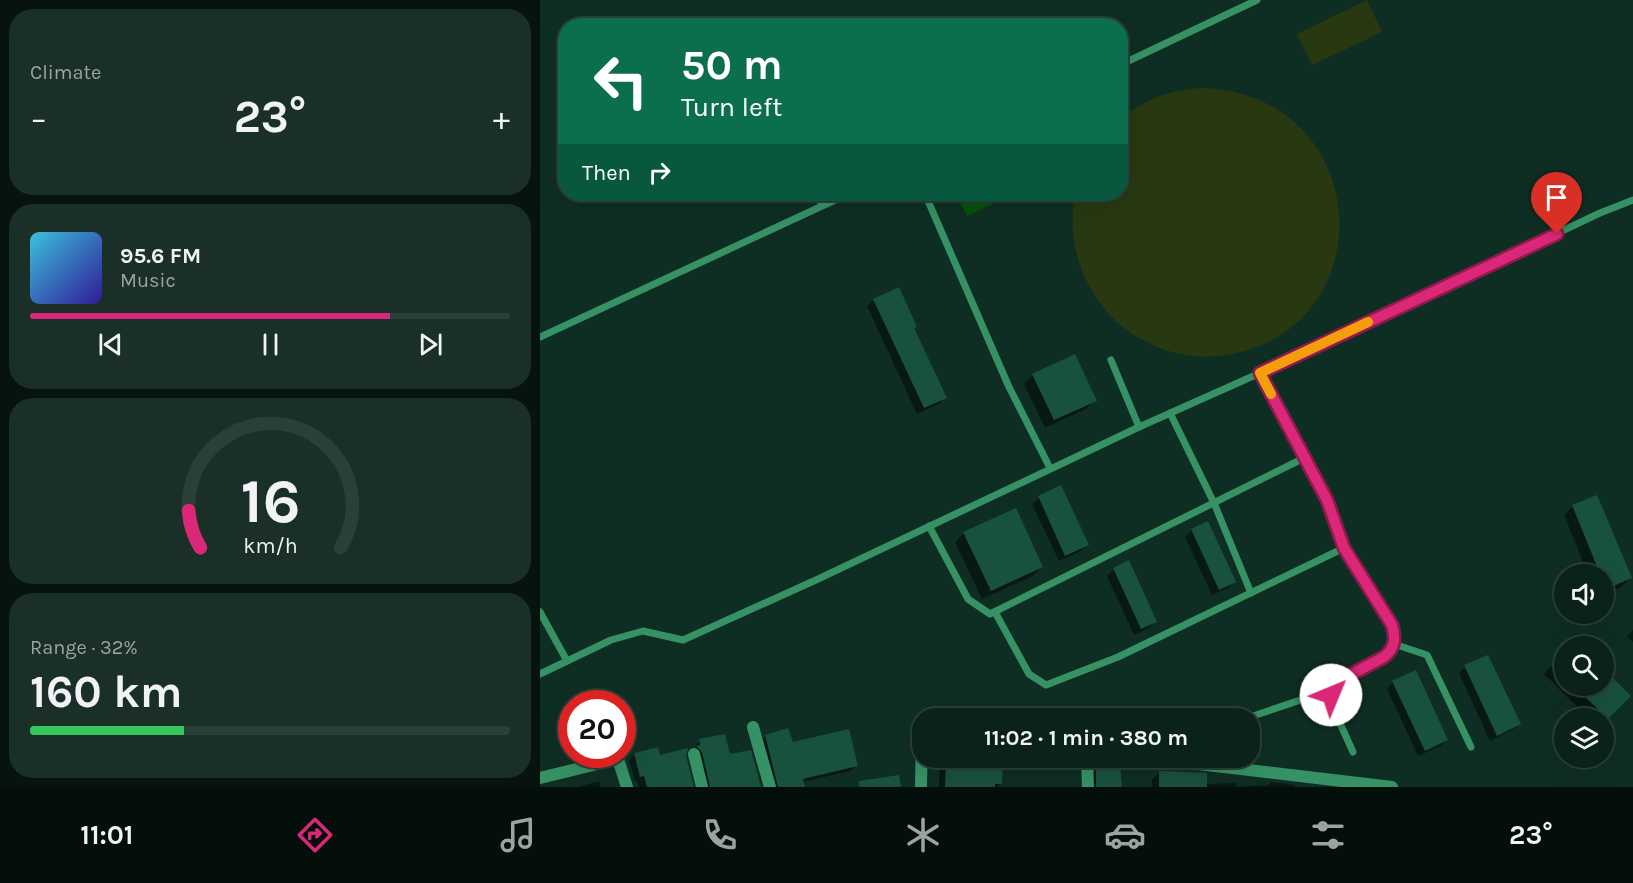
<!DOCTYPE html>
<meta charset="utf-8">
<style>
:root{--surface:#0b221a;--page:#192f27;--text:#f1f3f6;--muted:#9aa4a2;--line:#2b3f39;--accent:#db2777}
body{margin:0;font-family:Karla,sans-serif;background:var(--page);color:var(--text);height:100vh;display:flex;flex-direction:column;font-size:22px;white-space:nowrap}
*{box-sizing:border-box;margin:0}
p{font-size:20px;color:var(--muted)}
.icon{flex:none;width:33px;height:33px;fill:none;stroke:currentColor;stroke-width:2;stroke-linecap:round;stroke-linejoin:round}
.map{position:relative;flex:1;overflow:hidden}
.side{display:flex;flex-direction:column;gap:9px;padding:9px;background:#06130e;width:540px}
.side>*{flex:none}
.banner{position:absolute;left:18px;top:18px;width:570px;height:183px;border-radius:24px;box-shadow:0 6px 24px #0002,0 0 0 2px var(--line);background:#0b6e4f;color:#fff;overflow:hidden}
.fabs{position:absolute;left:1014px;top:564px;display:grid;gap:12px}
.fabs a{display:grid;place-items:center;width:60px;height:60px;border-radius:50%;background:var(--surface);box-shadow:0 6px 24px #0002,0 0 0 2px var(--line);font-size:30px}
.speed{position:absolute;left:18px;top:690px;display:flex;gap:12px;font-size:30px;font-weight:700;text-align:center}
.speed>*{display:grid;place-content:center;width:78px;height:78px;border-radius:50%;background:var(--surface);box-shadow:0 6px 24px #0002,0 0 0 2px var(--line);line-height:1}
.speed .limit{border:9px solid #d22;background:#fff;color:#111}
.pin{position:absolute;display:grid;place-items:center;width:51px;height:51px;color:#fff;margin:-62px -26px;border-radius:50% 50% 50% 0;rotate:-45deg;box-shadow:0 0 6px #0007}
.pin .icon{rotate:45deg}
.me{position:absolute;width:66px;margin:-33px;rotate:45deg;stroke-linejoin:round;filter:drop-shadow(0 0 4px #0008)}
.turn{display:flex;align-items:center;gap:21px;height:126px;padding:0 24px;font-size:27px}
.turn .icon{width:78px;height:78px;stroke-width:2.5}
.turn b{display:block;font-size:42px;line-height:51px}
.then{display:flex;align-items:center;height:57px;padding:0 24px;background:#0003;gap:12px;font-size:22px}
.big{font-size:45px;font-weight:700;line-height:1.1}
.side .tile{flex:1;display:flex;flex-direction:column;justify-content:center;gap:9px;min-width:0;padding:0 21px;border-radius:24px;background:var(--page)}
.side .dial{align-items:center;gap:0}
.dial svg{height:156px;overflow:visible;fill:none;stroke:var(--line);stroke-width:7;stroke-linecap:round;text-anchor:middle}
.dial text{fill:var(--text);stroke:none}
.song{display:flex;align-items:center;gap:18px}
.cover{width:72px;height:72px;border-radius:9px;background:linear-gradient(135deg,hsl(190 70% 55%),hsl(250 70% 35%))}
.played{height:6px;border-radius:3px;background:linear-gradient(90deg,var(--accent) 75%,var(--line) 75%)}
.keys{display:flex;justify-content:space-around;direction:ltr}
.heat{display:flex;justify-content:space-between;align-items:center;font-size:33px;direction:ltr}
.charge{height:9px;border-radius:4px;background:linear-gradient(90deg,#34c759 32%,var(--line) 0)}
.trip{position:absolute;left:372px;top:708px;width:348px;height:60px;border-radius:24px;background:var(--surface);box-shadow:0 6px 24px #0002,0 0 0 2px var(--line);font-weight:700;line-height:60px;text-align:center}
.dock{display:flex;height:96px;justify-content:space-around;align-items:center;background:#040e0a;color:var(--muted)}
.dock .icon{width:42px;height:42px}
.dock .on{color:var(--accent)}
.dock b{font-size:27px;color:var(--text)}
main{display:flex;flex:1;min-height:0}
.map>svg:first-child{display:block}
.green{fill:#283911}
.water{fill:#06510e}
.shadow{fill:#0007}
.building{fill:#19513f}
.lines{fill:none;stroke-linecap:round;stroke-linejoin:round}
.lane{stroke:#369265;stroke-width:7}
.street{stroke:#369265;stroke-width:12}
.route-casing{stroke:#8e194d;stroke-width:15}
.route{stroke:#db2777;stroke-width:10}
.slow{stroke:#f59e0b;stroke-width:10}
</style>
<main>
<section class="side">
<div class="tile"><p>Climate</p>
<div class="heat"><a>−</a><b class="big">23°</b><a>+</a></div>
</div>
<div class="tile">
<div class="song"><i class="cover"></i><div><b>95.6 FM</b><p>Music</p></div></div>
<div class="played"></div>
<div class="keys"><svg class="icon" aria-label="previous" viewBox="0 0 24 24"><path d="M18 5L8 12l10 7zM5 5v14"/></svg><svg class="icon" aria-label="pause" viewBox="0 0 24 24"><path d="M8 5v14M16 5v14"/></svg><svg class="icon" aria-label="next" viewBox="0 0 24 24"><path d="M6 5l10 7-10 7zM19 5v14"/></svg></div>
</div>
<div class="tile dial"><svg viewBox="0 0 100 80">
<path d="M14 69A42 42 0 1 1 86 69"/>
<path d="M14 69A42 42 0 0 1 8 50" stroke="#db2777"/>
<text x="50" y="56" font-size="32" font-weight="700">16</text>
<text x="50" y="72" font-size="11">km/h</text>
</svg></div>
<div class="tile"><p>Range · 32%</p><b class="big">160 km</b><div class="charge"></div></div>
</section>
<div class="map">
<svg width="1093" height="787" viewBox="0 0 1093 787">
<rect width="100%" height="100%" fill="#0f2e23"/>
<g class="green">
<polygon points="827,0 842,32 772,65 757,34"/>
<path d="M 661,88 C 838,93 847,338 678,356 C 642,360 604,346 577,322 C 542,290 526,240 535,194 L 580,194 L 581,119 C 603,99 631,90 661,88 Z"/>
</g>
<polygon class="water" points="416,194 469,194 470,196 427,216"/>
<g class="shadow">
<polygon points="334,300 405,398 399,404 377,414 327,306"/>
<polygon points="493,375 555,400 546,409 505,428 484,384"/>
<polygon points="521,487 547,544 541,551 519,561 492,504 499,498"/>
<polygon points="1057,497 1090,578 1081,587 1064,594 1064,574 1048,574 1024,515 1032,507"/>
<polygon points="652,530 694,581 688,588 672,595 645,537"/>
<polygon points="424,533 501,567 493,576 442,599 415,542"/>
<polygon points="589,562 616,621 609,628 594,635 567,576 573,570"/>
<polygon points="1093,630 1093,642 1087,637"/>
<polygon points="1034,642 1039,646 1030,646"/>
<polygon points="1024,652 1024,686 1064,686 1064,671 1089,696 1064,721 1064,718 1049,718 1004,674"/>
<polygon points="925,667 979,724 972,730 950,741 919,673"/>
<polygon points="853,682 907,740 900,746 878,756 847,689"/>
<polygon points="247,730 252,744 316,765 311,771 262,782 263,787 232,787 220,742 225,737"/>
<polygon points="160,741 189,756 220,787 164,787 155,746"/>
<polygon points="95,755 119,757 144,756 152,787 99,787 97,781 95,781 89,760"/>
<polygon points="403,758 462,758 461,784 457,787 399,787 400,760"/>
<polygon points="556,770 581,787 550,787 549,777"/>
<polygon points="619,773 665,784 696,783 696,787 728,785 731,782 754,785 754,787 612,787 612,780"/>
<polygon points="59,781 61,787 38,787"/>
</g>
<g class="building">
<polygon points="359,287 377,327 374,328 407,398 384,408 333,299"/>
<polygon points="535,354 557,401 514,420 492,374"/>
<polygon points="521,485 549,545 525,556 498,496"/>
<polygon points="1057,495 1092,578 1066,589 1064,574 1060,574 1032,505"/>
<polygon points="476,508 503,567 451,591 423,532"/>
<polygon points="668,521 696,582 679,590 651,529"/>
<polygon points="589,560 617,622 601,629 573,568"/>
<polygon points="1024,650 1024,677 1011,664"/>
<polygon points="948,655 981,724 957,736 924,665"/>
<polygon points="1064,669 1091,696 1068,719 1034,686 1064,686"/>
<polygon points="876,670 908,740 885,751 852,681"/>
<polygon points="248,728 253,742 309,729 318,766 263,779 265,787 238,787 225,735"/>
<polygon points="185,734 190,754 211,750 221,787 170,787 162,752 156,746 160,745 159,739"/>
<polygon points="118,747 120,755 148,748 146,756 154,787 107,787 104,776 100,777 94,753"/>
<polygon points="406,758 463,758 462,784 455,784 455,787 405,787"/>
<polygon points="580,766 582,787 556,787 556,769"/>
<polygon points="619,771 667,773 667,787 619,787"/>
<polygon points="359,775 361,787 319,787 319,781"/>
</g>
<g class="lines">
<g class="lane">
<polyline points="580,65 717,0"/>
<polyline points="277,194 282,205"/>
<polyline points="385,194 469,387 510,468"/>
<polyline points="0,337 308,194"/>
<polyline points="571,360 599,427"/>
<polyline points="630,413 674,503 711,593"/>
<polyline points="389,526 428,599 450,614 764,458"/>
<polyline points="0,612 27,661"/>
<polyline points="455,612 489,674 506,685 578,657 804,548"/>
<polyline points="854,644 887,655 931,747"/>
<polyline points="0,674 71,640 103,631 143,640 276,580 599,427 720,373"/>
<polyline points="707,718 793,689"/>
<path d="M 813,752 L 789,699 L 795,683 L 844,657 C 855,648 856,639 852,625 L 804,548 L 787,499 L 720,373 L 1060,213 L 1093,200"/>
</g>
<g class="street">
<polyline points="213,727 230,787"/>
<polyline points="154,754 162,787"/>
<polyline points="547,758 548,787"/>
<polyline points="607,758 852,787"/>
<polyline points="0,778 78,759 87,787"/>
<polyline points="381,787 382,731"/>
</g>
</g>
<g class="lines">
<g class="route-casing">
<path id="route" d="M 791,695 L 795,683 L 844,657 C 855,648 856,639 852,625 L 804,548 L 787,500 L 720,373 L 1017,234"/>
</g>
<use href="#route" class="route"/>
<polyline class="slow" points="731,394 720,373 828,322"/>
</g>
</svg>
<div class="fabs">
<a><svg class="icon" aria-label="sound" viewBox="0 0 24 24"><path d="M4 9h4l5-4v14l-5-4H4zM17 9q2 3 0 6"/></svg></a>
<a><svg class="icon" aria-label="search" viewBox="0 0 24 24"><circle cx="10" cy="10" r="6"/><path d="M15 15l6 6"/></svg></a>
<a><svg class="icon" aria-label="layers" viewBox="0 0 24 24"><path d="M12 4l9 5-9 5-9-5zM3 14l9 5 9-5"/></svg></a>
</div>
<div class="speed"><div class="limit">20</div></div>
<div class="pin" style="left:1017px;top:234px;background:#d93025"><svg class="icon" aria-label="arrive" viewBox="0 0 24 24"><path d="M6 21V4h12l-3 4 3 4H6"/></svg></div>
<svg class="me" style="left:791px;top:695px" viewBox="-20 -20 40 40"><circle r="19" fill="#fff"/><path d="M0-13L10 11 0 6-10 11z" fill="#db2777"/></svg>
<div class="trip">11:02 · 1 min · 380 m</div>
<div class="banner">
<div class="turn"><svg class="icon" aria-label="left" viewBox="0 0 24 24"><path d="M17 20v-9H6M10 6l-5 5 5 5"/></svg><div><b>50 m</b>Turn left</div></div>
<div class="then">Then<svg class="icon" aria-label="right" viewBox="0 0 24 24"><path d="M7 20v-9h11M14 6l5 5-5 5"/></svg></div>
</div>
</div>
</main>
<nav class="dock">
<b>11:01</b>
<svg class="icon on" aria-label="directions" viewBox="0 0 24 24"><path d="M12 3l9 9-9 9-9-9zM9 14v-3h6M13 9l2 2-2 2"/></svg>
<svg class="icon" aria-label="music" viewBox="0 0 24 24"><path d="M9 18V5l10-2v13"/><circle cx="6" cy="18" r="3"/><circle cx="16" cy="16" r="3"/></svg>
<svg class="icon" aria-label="phone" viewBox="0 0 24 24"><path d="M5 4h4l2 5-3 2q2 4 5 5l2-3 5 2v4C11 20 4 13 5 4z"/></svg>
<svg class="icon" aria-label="climate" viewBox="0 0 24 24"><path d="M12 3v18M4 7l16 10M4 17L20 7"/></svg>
<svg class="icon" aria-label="car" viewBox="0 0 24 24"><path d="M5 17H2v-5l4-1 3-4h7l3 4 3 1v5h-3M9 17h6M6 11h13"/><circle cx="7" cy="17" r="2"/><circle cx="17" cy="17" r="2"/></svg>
<svg class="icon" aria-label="filters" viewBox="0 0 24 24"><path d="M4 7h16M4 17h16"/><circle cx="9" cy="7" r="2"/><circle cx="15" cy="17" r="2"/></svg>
<b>23°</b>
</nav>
